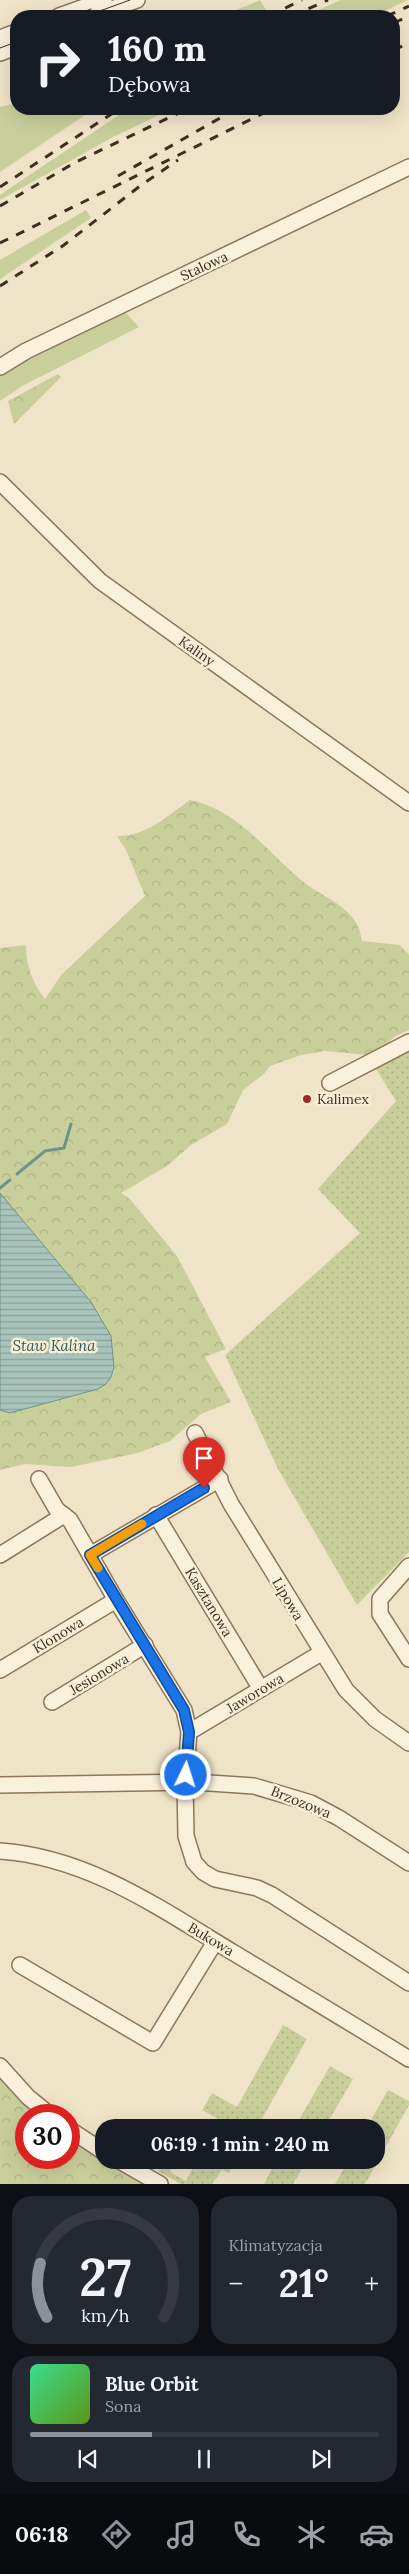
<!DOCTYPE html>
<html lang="pl">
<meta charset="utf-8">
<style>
:root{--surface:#171b24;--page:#242831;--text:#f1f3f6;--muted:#9ea1a6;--line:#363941;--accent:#8c9099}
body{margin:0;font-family:Lora,serif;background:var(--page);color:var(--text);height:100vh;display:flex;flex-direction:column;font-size:19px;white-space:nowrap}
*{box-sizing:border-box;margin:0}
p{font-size:16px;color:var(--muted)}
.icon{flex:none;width:28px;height:28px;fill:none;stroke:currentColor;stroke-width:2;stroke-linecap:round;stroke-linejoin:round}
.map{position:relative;height:2184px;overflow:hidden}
.details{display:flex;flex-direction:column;gap:12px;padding:12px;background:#0d0f14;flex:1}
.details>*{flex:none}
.guide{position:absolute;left:10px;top:10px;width:390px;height:105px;border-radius:20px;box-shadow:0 5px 20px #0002;background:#171b24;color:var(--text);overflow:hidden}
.speed{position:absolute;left:15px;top:2104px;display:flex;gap:10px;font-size:25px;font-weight:700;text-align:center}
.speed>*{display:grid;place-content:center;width:65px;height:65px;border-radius:50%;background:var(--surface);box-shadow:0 5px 20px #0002;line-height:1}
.speed .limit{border:8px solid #d22;background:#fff;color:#111}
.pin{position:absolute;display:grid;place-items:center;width:42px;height:42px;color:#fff;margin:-51px -21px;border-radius:50% 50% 50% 0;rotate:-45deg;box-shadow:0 0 5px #0007}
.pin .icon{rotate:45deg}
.me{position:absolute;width:55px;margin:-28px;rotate:4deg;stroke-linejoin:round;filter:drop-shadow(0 0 4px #0008)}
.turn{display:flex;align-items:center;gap:18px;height:105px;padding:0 15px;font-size:22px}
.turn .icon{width:65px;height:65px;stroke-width:2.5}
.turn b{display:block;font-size:35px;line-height:42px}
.big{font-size:38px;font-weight:700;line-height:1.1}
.details .widget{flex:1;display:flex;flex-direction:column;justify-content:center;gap:8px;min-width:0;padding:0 18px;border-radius:20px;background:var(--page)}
.details .dial{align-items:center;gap:0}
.dial svg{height:130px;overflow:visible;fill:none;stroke:var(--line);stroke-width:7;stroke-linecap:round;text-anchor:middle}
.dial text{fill:var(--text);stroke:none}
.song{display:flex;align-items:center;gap:15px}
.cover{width:60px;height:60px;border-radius:8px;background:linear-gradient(135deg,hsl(150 70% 55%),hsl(90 70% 35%))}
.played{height:5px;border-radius:2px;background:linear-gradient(90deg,var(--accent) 35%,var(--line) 35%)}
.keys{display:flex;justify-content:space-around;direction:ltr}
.heat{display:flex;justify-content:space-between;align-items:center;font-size:28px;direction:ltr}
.details .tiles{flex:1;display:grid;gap:12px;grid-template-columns:1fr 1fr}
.widget:last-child{grid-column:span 2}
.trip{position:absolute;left:95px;top:2119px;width:290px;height:50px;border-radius:20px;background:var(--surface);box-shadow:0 5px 20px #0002;font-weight:700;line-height:50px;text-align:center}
.tab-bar{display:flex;height:80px;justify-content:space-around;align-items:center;background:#090b0e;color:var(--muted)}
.tab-bar .icon{width:35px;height:35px}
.tab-bar .current{color:var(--accent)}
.tab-bar b{font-size:22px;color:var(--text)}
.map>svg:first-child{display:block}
.grass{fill:#c9cf9b}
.forest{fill:url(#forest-crowns)}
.garden{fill:url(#garden-dots)}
.water{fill:url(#water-rules);stroke:#6f938a}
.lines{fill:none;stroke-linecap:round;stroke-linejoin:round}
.stream{stroke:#6f938a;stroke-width:3}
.minor-casing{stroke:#8d765c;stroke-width:18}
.minor{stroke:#faf1dc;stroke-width:15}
.tram{stroke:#3d2e20;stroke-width:1}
.rail{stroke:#3d2e20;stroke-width:3;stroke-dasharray:9 9;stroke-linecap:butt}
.route-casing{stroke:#114b97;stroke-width:12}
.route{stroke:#1a73e8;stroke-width:9}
.slow{stroke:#f59e0b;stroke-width:9}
.poi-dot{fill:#9e2a2b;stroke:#f7eed8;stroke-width:2}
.labels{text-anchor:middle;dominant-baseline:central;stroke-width:5;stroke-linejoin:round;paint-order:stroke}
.street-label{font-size:14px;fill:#3d2e20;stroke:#f7eed8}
.poi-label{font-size:14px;fill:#3d2e20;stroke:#f7eed8;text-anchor:start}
.water-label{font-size:15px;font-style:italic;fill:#2f5d5a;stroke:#f7eed8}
</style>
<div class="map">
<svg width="409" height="2184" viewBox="0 0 409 2184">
<defs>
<pattern id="forest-crowns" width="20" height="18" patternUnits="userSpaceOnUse" patternTransform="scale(1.25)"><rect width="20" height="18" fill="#c9cf9b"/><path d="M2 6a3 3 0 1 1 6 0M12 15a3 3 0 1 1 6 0" fill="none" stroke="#aeb285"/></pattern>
<pattern id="garden-dots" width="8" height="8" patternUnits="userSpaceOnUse" patternTransform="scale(1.25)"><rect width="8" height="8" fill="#c9cf9b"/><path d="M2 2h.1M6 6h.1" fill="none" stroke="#aeb285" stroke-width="1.8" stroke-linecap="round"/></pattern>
<pattern id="water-rules" width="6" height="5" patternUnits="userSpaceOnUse" patternTransform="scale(1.25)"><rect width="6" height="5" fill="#a9c4bc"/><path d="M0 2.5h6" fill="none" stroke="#8ba098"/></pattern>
</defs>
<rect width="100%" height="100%" fill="#f0e4c8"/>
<g class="grass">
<polygon points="260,0 266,10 254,16 222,16"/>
<polygon points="341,0 408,0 374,16 305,16"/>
<polygon points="16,103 16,109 94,109 0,172 0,107"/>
<polygon points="128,109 172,109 115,136 0,200 0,195 13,186"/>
<polygon points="86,210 91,218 0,279 0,260"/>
<polygon points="125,312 139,327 24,385 0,401 0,376 22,362"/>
</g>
<g class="forest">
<polygon points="58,374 61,377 14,424 8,401"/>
<path d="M 190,800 C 236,809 266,850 300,879 C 323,900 357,904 362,941 L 400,945 L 409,955 L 409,1030 L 394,1037 L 380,1051 L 368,1055 L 325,1051 L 301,1055 L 270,1066 L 264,1074 L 243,1090 L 227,1124 L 191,1145 L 167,1166 L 121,1193 L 129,1198 L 177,1256 L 226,1349 L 205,1357 L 231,1402 L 201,1414 L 170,1441 L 138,1453 L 71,1467 L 25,1464 L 0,1470 L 0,948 L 26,945 C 26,965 32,982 45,999 L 61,975 L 145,896 L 126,850 L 117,836 C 146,837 167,816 190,800 Z"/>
<polygon points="0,2075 38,2115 26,2115 26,2158 69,2158 69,2138 104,2160 149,2184 0,2184"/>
</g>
<g class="garden">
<polygon points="409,1049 409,1552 357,1605 278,1469 225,1355 360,1233 318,1189 396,1101 374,1066"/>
<polygon points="283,2025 307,2039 259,2124 255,2127 225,2127 227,2124 202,2110 212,2093 237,2107"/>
<polygon points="330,2066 353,2079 325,2127 295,2127"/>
<polygon points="388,2090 409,2101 409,2105 365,2184 335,2184 349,2160 376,2160 376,2128 367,2127"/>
<polygon points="164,2160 171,2164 173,2160 175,2162 170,2172 186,2181 197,2160 236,2160 229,2173 222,2170 212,2184 181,2184 158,2171"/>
<polygon points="267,2160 307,2160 293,2184 264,2184 274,2165"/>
</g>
<polygon class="water" points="0,1193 91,1302 111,1336 114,1367 111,1377 106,1384 98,1389 10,1413 0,1410"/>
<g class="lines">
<g class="stream">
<polyline points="17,1174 45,1151 64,1148 71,1124"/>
<polyline points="0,1188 10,1180"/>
</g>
<g class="minor-casing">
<g id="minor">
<polyline points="59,16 104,0"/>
<polyline points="92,16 137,0"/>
<polyline points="0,38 16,32"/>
<polyline points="0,53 16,47"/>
<polyline points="0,367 26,351 409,167"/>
<polyline points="0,482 100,581 409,803"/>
<polyline points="330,1083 409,1042"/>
<polyline points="195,1433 231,1504 346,1690 375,1719 409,1743"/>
<polyline points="39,1479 57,1510 70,1520 116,1600 184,1710 189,1732 185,1782 186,1836 194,1862 203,1872 215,1879 257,1888 272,1895 409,1983"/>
<polyline points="156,1515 261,1689"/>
<polyline points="0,1555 64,1515"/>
<polyline points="90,1555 220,1479"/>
<polyline points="409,1566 380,1599 380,1614 409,1659"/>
<polyline points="0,1670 116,1600"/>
<polyline points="52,1702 145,1645"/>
<polyline points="189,1732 321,1653"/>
<polyline points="0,1785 195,1782 254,1786 311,1803 339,1818 409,1863"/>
<path d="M 0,1851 C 88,1857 161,1909 234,1953 C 292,1988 351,2023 409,2059"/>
<polyline points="20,1965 153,2043 215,1942"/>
<polyline points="0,2066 28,2097 50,2115"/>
<polyline points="69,2129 104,2152"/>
<polyline points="118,2160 160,2184"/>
</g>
</g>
<use href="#minor" class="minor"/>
<g class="tram">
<polyline points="73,16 91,9"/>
<polyline points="86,16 130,0"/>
<polyline points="0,48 16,42"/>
</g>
<g class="rail">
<polyline points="269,16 302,0"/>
<polyline points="292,16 328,0"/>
<polyline points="387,16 409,6"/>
<polyline points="394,23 409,16"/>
<polyline points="394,50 409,43"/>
<polyline points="118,176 236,109"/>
<polyline points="0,187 119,109"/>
<polyline points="0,206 76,162 187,109"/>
<polyline points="0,243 272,109"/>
<polyline points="0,286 64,245 140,186 178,160"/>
</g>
</g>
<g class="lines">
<g class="route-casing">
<polyline id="route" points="186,1775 189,1732 184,1710 90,1555 204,1488"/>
</g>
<use href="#route" class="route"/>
<polyline class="slow" points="98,1568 90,1555 142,1524"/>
</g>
<circle class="poi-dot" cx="307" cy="1099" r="5"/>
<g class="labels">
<g class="street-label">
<text transform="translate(204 266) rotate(-25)">Stalowa</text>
<text transform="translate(197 651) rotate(35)">Kaliny</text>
<text transform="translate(288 1599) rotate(59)">Lipowa</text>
<text transform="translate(209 1602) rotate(59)">Kasztanowa</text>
<text transform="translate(58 1635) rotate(-31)">Klonowa</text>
<text transform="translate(99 1674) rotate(-31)">Jesionowa</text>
<text transform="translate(255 1693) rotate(-31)">Jaworowa</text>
<text transform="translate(301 1802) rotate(22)">Brzozowa</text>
<text transform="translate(211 1939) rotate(31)">Bukowa</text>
</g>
<g class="poi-label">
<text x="317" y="1099">Kalimex</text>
</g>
<g class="water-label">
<text x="54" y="1345">Staw Kalina</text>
</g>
</g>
</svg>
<div class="speed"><div class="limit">30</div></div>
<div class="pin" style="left:204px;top:1488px;background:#d93025"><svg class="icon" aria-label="arrive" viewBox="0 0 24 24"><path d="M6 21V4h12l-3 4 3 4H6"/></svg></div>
<svg class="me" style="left:186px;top:1775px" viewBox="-20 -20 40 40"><circle r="17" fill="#1a73e8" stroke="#fff" stroke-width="3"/><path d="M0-11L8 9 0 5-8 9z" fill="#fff"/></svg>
<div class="trip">06:19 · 1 min · 240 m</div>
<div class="guide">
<div class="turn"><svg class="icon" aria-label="right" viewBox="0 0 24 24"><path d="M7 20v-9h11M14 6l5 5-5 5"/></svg><div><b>160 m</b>Dębowa</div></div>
</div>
</div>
<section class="details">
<div class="tiles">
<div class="widget dial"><svg viewBox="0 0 100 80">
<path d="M14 69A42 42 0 1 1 86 69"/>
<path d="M14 69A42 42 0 0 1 10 36" stroke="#8c9099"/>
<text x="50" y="56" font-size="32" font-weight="700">27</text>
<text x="50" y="72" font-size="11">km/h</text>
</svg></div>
<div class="widget"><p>Klimatyzacja</p>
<div class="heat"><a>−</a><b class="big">21°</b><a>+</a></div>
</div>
<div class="widget">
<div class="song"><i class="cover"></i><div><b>Blue Orbit</b><p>Sona</p></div></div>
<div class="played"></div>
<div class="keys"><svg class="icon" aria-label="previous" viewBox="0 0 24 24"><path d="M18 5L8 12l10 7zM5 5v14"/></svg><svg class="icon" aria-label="pause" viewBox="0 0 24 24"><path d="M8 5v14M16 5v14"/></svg><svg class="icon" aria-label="next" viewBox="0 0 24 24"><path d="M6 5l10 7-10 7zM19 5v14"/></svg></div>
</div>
</div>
</section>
<nav class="tab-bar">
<b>06:18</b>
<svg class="icon current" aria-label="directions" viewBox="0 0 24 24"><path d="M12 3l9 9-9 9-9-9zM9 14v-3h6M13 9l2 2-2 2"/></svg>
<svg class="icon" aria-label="music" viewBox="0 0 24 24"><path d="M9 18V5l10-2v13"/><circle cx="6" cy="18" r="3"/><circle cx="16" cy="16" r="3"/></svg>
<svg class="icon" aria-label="phone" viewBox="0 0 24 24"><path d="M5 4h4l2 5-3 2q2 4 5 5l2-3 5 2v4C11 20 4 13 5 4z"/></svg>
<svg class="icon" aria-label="climate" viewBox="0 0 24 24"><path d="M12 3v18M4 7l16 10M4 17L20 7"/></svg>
<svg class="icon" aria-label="car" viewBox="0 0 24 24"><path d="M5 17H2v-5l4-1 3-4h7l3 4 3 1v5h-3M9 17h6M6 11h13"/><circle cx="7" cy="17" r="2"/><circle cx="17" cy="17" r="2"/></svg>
</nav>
